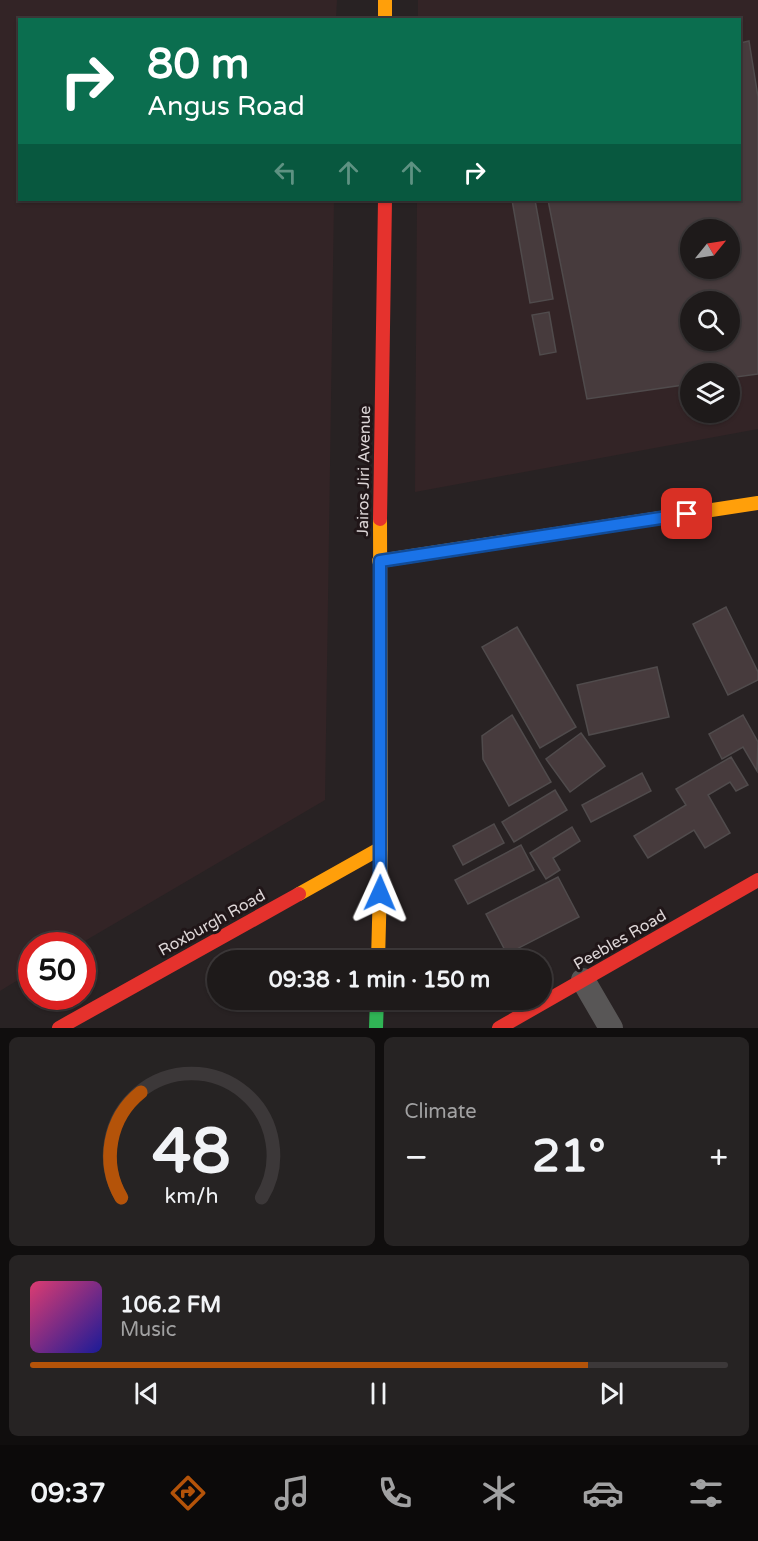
<!DOCTYPE html>
<meta charset="utf-8">
<style>
:root{--surface:#1e1a1a;--page:#262323;--text:#f1f3f6;--muted:#a1a1a2;--line:#3c3839;--accent:#b45309}
body{margin:0;font-family:"Varela Round",sans-serif;background:var(--page);color:var(--text);height:100vh;display:flex;flex-direction:column;font-size:22px;white-space:nowrap}
*{box-sizing:border-box;margin:0}
p{font-size:20px;color:var(--muted)}
.icon{flex:none;width:33px;height:33px;fill:none;stroke:currentColor;stroke-width:2;stroke-linecap:round;stroke-linejoin:round}
.map{position:relative;height:1028px;overflow:hidden}
.side{display:flex;flex-direction:column;gap:9px;padding:9px;background:#100e0e;flex:1}
.side>*{flex:none}
.banner{position:absolute;left:18px;top:18px;width:723px;height:183px;border-radius:0px;box-shadow:0 2px 4px #0004,0 0 0 2px var(--line);background:#0b6e4f;color:#fff;overflow:hidden}
.needle{width:39px;rotate:60deg}
.tools{position:absolute;left:680px;top:219px;display:grid;gap:12px}
.tools a{display:grid;place-items:center;width:60px;height:60px;border-radius:50%;background:var(--surface);box-shadow:0 2px 4px #0004,0 0 0 2px var(--line);font-size:30px}
.speed{position:absolute;left:18px;top:932px;display:flex;gap:12px;font-size:30px;font-weight:700;text-align:center}
.speed>*{display:grid;place-content:center;width:78px;height:78px;border-radius:50%;background:var(--surface);box-shadow:0 2px 4px #0004,0 0 0 2px var(--line);line-height:1}
.speed .limit{border:9px solid #d22;background:#fff;color:#111}
.pin{position:absolute;display:grid;place-items:center;width:51px;height:51px;color:#fff;margin:-26px;border-radius:12px;box-shadow:0 3px 9px #0006}
.me{position:absolute;width:66px;margin:-33px;rotate:1deg;stroke-linejoin:round;filter:drop-shadow(0 0 4px #0008)}
.turn{display:flex;align-items:center;gap:21px;height:126px;padding:0 30px;font-size:27px}
.turn .icon{width:78px;height:78px;stroke-width:2.5}
.turn b{display:block;font-size:42px;line-height:51px}
.lanes{display:flex;align-items:center;height:57px;padding:0 30px;background:#0003;justify-content:center;gap:30px;direction:ltr}
.lanes .off{opacity:.35}
.big{font-size:45px;font-weight:700;line-height:1.1}
.side .card{flex:1;display:flex;flex-direction:column;justify-content:center;gap:9px;min-width:0;padding:0 21px;border-radius:9px;background:var(--page)}
.side .dial{align-items:center;gap:0}
.dial svg{height:156px;overflow:visible;fill:none;stroke:var(--line);stroke-width:7;stroke-linecap:round;text-anchor:middle}
.dial text{fill:var(--text);stroke:none}
.song{display:flex;align-items:center;gap:18px}
.cover{width:72px;height:72px;border-radius:9px;background:linear-gradient(135deg,hsl(340 70% 55%),hsl(240 70% 35%))}
.played{height:6px;border-radius:3px;background:linear-gradient(90deg,var(--accent) 80%,var(--line) 80%)}
.keys{display:flex;justify-content:space-around;direction:ltr}
.heat{display:flex;justify-content:space-between;align-items:center;font-size:33px;direction:ltr}
.side .tiles{flex:1;display:grid;gap:9px;grid-template-columns:1fr 1fr}
.card:last-child{grid-column:span 2}
.trip{position:absolute;left:207px;top:950px;width:345px;height:60px;border-radius:30px;background:var(--surface);box-shadow:0 2px 4px #0004,0 0 0 2px var(--line);font-weight:700;line-height:60px;text-align:center}
.tab-bar{display:flex;height:96px;justify-content:space-around;align-items:center;background:#0c0a0a;color:var(--muted)}
.tab-bar .icon{width:42px;height:42px}
.tab-bar .selected{color:var(--accent)}
.tab-bar b{font-size:27px;color:var(--text)}
.map>svg:first-child{display:block}
.built{fill:#332426;fill-rule:evenodd}
.building{fill:#473b3d;stroke:#504b4c;stroke-width:1.5;fill-rule:evenodd}
.lines{fill:none;stroke-linecap:round;stroke-linejoin:round}
.street{stroke:#585656;stroke-width:24}
.fast{stroke:#30b455;stroke-width:14}
.slow{stroke:#ff9f0a;stroke-width:14}
.jam{stroke:#e5322d;stroke-width:14}
.route-casing{stroke:#114b97;stroke-width:15}
.route{stroke:#1a73e8;stroke-width:10}
.labels{text-anchor:middle;dominant-baseline:central;stroke-width:6;stroke-linejoin:round;paint-order:stroke}
.street-label{font-size:16px;fill:#ddd6d7;stroke:#201618}
</style>
<div class="map">
<svg width="758" height="1028" viewBox="0 0 758 1028">
<rect width="100%" height="100%" fill="#282223"/>
<g class="built">
<polygon points="0,0 337,0 336,19 20,20 20,200 334,200 325,800 78,945 32,945 31,972 0,991"/>
<path d="M 418,0 L 758,0 L 758,429 L 415,492 L 417,200 L 740,200 L 740,20 L 418,19 ZM 690,230 L 729,230 L 729,268 L 690,268 ZM 690,302 L 729,302 L 729,340 L 690,340 ZM 690,374 L 729,374 L 729,412 L 690,412 Z"/>
</g>
<g class="building">
<path d="M 749,41 L 758,97 L 758,374 L 729,378 L 729,374 L 690,374 L 690,384 L 587,399 L 548,200 L 740,200 L 740,43 ZM 690,230 L 729,230 L 729,268 L 690,268 ZM 690,302 L 729,302 L 729,340 L 690,340 Z"/>
<polygon points="512,200 535,200 553,299 530,303"/>
<polygon points="549,312 556,352 540,355 532,315"/>
<polygon points="726,607 758,672 758,680 728,695 693,624"/>
<polygon points="517,627 576,727 540,748 482,647"/>
<polygon points="657,667 669,717 589,735 577,685"/>
<polygon points="512,715 551,782 509,806 483,759 482,736"/>
<polygon points="743,715 758,742 757,771 743,747 722,759 709,734"/>
<polygon points="581,733 605,766 570,792 546,759"/>
<polygon points="731,757 748,785 736,791 730,782 708,795 730,833 705,848 694,830 648,858 634,836 686,805 676,789"/>
<polygon points="642,773 651,791 591,822 582,805"/>
<polygon points="555,790 567,810 514,842 502,822"/>
<polygon points="494,824 504,843 463,865 453,846"/>
<polygon points="572,827 580,841 553,858 560,870 546,879 530,853"/>
<polygon points="521,845 534,870 468,904 455,880"/>
<polygon points="558,877 579,917 507,954 486,914"/>
</g>
<g class="lines">
<polyline class="street" points="583,980 611,1028"/>
<polyline class="fast" points="376,1028 377,999"/>
<g class="slow">
<polyline points="385,0 385,20"/>
<polyline points="379,561 758,503"/>
<polyline points="299,894 381,848"/>
<polyline points="378,960 381,848 380,519"/>
</g>
<g class="jam">
<polyline points="380,519 385,200"/>
<polyline points="59,1028 299,894"/>
<polyline points="499,1028 758,880"/>
</g>
</g>
<g class="lines">
<g class="route-casing">
<polyline id="route" points="380,893 380,561 687,514"/>
</g>
<use href="#route" class="route"/>
</g>
<g class="labels">
<g class="street-label">
<text transform="translate(364 471) rotate(-89)">Jairos Jiri Avenue</text>
<text transform="translate(212 923) rotate(-29)">Roxburgh Road</text>
<text transform="translate(620 940) rotate(-30)">Peebles Road</text>
</g>
</g>
</svg>
<div class="tools">
<a><svg class="needle" viewBox="-14 -14 28 28"><path d="M0-13l5 13h-10z" fill="#e53935"/><path d="M0 13l5-13h-10z" fill="#a1a1a2"/></svg></a>
<a><svg class="icon" aria-label="search" viewBox="0 0 24 24"><circle cx="10" cy="10" r="6"/><path d="M15 15l6 6"/></svg></a>
<a><svg class="icon" aria-label="layers" viewBox="0 0 24 24"><path d="M12 4l9 5-9 5-9-5zM3 14l9 5 9-5"/></svg></a>
</div>
<div class="speed"><div class="limit">50</div></div>
<div class="pin" style="left:687px;top:514px;background:#d93025"><svg class="icon" aria-label="arrive" viewBox="0 0 24 24"><path d="M6 21V4h12l-3 4 3 4H6"/></svg></div>
<svg class="me" style="left:380px;top:893px" viewBox="-20 -20 40 40"><path d="M0-17L14 15 0 8-14 15z" fill="#1a73e8" stroke="#fff" stroke-width="4"/></svg>
<div class="trip">09:38 · 1 min · 150 m</div>
<div class="banner">
<div class="turn"><svg class="icon" aria-label="right" viewBox="0 0 24 24"><path d="M7 20v-9h11M14 6l5 5-5 5"/></svg><div><b>80 m</b>Angus Road</div></div>
<div class="lanes"><svg class="icon off" aria-label="left" viewBox="0 0 24 24"><path d="M17 20v-9H6M10 6l-5 5 5 5"/></svg><svg class="icon off" aria-label="ahead" viewBox="0 0 24 24"><path d="M12 20V5M6 11l6-6 6 6"/></svg><svg class="icon off" aria-label="ahead" viewBox="0 0 24 24"><path d="M12 20V5M6 11l6-6 6 6"/></svg><svg class="icon" aria-label="right" viewBox="0 0 24 24"><path d="M7 20v-9h11M14 6l5 5-5 5"/></svg></div>
</div>
</div>
<section class="side">
<div class="tiles">
<div class="card dial"><svg viewBox="0 0 100 80">
<path d="M14 69A42 42 0 1 1 86 69"/>
<path d="M14 69A42 42 0 0 1 24 15" stroke="#b45309"/>
<text x="50" y="56" font-size="32" font-weight="700">48</text>
<text x="50" y="72" font-size="11">km/h</text>
</svg></div>
<div class="card"><p>Climate</p>
<div class="heat"><a>−</a><b class="big">21°</b><a>+</a></div>
</div>
<div class="card">
<div class="song"><i class="cover"></i><div><b>106.2 FM</b><p>Music</p></div></div>
<div class="played"></div>
<div class="keys"><svg class="icon" aria-label="previous" viewBox="0 0 24 24"><path d="M18 5L8 12l10 7zM5 5v14"/></svg><svg class="icon" aria-label="pause" viewBox="0 0 24 24"><path d="M8 5v14M16 5v14"/></svg><svg class="icon" aria-label="next" viewBox="0 0 24 24"><path d="M6 5l10 7-10 7zM19 5v14"/></svg></div>
</div>
</div>
</section>
<nav class="tab-bar">
<b>09:37</b>
<svg class="icon selected" aria-label="directions" viewBox="0 0 24 24"><path d="M12 3l9 9-9 9-9-9zM9 14v-3h6M13 9l2 2-2 2"/></svg>
<svg class="icon" aria-label="music" viewBox="0 0 24 24"><path d="M9 18V5l10-2v13"/><circle cx="6" cy="18" r="3"/><circle cx="16" cy="16" r="3"/></svg>
<svg class="icon" aria-label="phone" viewBox="0 0 24 24"><path d="M5 4h4l2 5-3 2q2 4 5 5l2-3 5 2v4C11 20 4 13 5 4z"/></svg>
<svg class="icon" aria-label="climate" viewBox="0 0 24 24"><path d="M12 3v18M4 7l16 10M4 17L20 7"/></svg>
<svg class="icon" aria-label="car" viewBox="0 0 24 24"><path d="M5 17H2v-5l4-1 3-4h7l3 4 3 1v5h-3M9 17h6M6 11h13"/><circle cx="7" cy="17" r="2"/><circle cx="17" cy="17" r="2"/></svg>
<svg class="icon" aria-label="filters" viewBox="0 0 24 24"><path d="M4 7h16M4 17h16"/><circle cx="9" cy="7" r="2"/><circle cx="15" cy="17" r="2"/></svg>
</nav>
